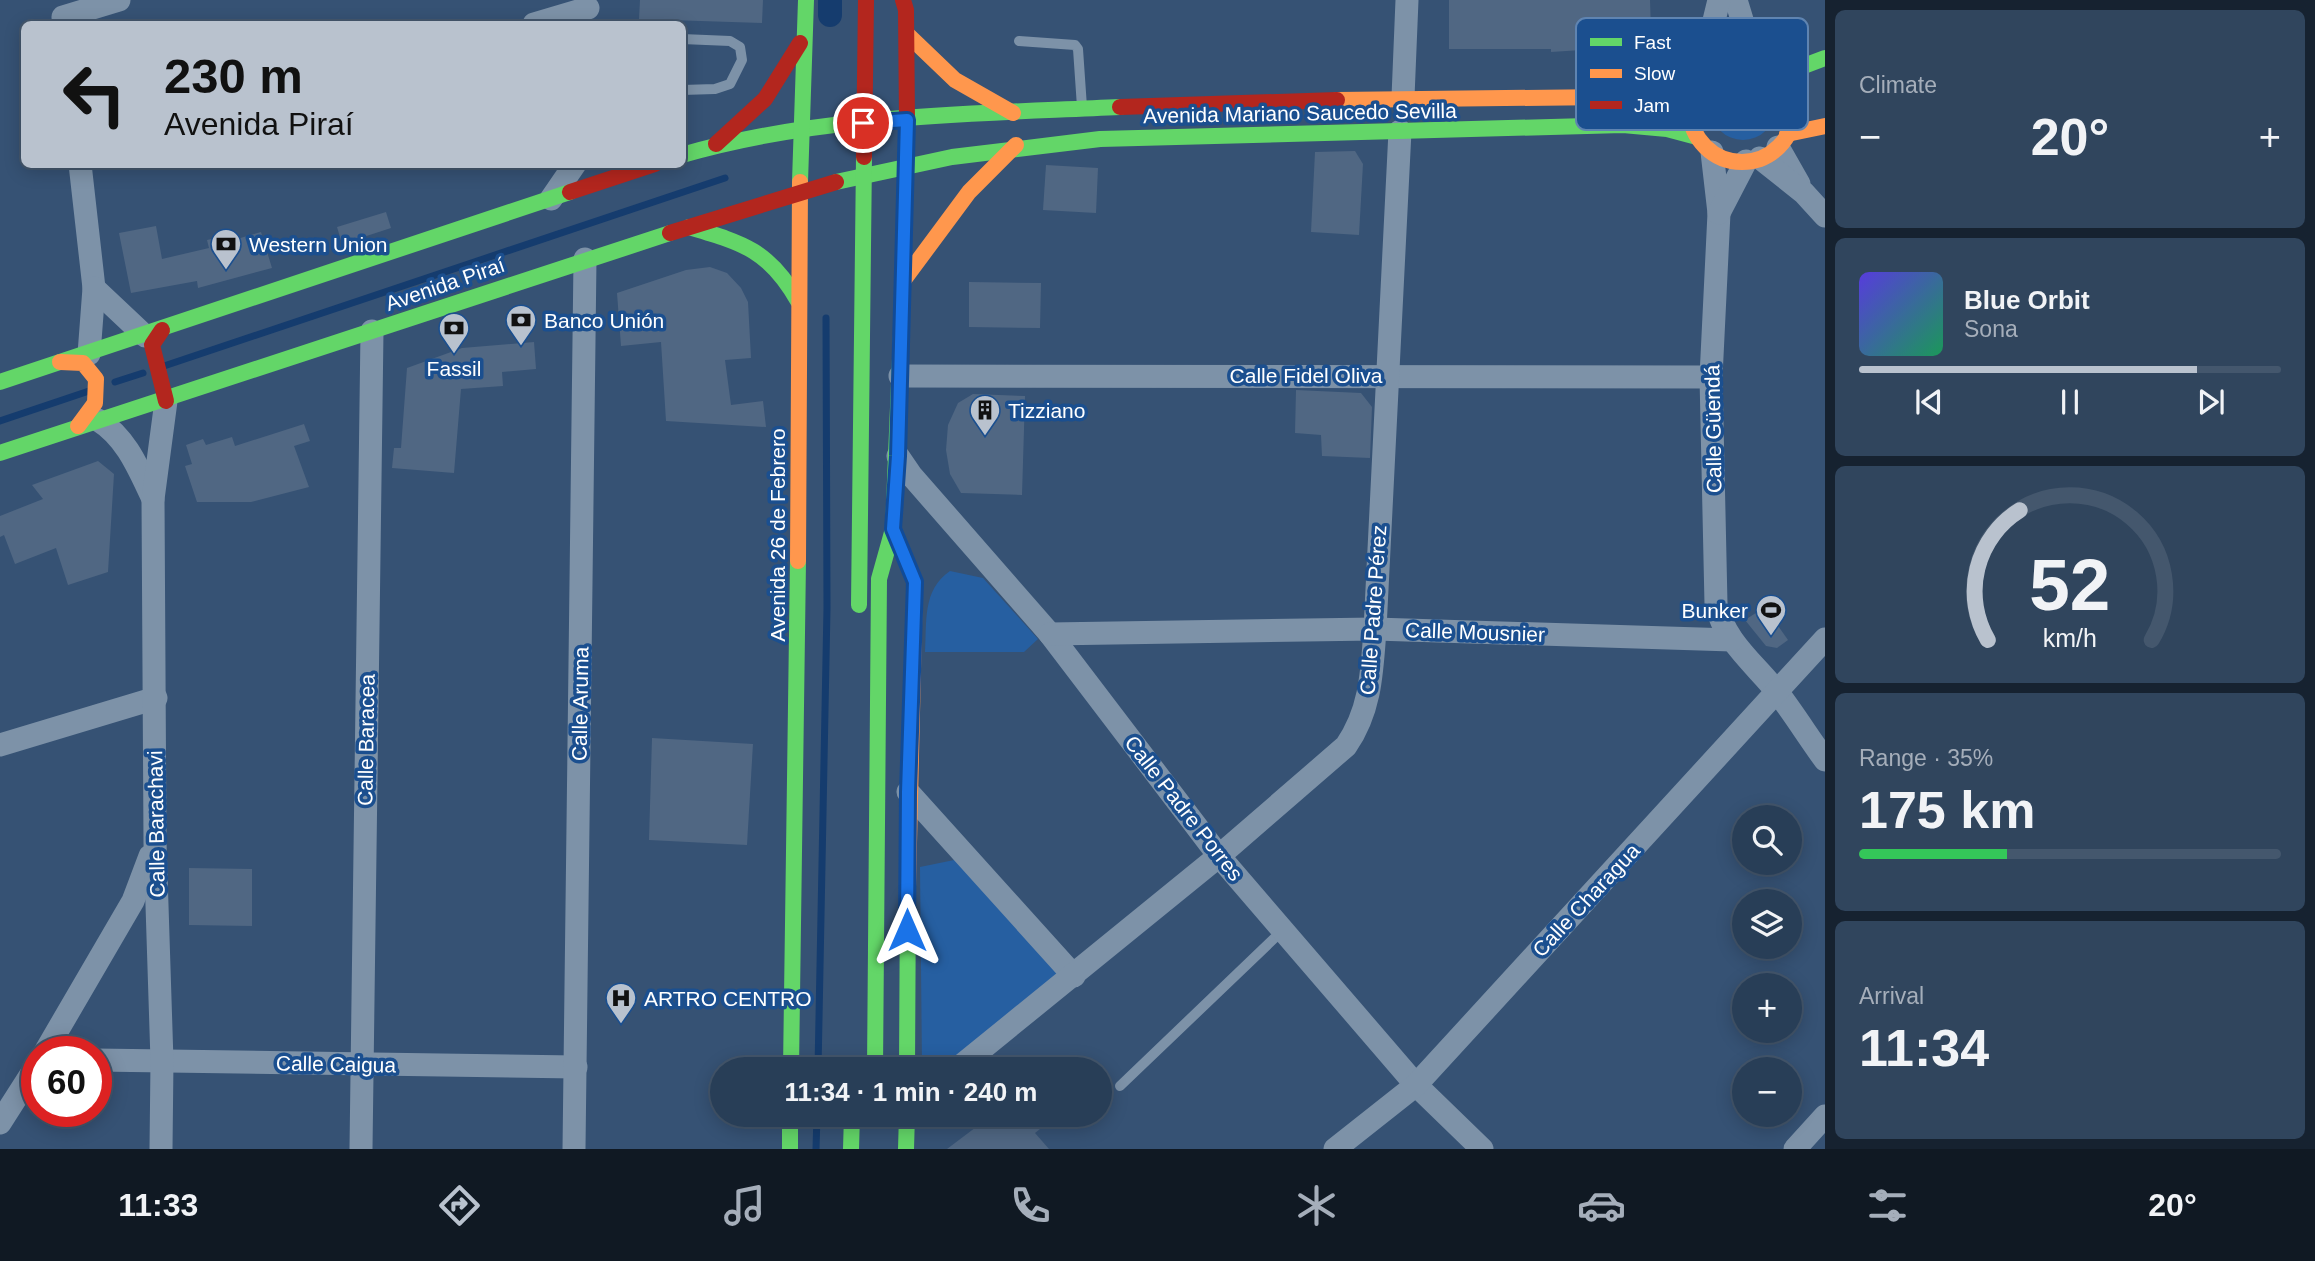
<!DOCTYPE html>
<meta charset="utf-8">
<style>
:root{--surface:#283e57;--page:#30455d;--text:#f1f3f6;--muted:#a5aeba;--line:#44576d;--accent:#b9c2ce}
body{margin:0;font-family:Arial,sans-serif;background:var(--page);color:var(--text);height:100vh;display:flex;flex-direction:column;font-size:26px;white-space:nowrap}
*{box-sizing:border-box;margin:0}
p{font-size:23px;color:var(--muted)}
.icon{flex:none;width:38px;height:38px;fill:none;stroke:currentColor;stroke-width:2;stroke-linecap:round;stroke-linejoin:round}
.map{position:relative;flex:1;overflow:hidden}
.details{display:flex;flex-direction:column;gap:10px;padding:10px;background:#162230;width:490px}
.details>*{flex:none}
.hud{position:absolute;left:21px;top:21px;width:665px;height:147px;border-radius:10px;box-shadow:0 4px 18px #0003,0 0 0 2px var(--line);background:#b9c2ce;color:#111;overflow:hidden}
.buttons{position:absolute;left:1732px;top:805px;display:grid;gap:14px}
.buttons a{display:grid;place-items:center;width:70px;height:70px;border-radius:50%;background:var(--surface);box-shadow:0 4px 18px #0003,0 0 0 2px var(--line);font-size:35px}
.speed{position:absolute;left:21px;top:1036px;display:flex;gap:14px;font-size:35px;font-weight:700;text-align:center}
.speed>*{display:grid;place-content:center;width:91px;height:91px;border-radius:50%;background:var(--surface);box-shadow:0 4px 18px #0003,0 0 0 2px var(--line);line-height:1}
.speed .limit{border:10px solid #d22;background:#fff;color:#111}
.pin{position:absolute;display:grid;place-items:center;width:60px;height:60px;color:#fff;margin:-30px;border:4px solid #fff;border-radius:50%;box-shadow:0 2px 7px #0007}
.me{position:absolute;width:77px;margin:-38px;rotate:0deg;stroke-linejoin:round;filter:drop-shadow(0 0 5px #0008)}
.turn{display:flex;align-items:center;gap:24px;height:147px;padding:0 28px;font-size:32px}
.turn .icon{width:91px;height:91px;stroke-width:2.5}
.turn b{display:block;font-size:49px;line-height:60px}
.big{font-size:52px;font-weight:800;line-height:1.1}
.details .tile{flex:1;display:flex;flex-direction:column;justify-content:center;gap:10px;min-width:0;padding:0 24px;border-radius:10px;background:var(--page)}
.details .dial{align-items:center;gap:0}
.dial svg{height:182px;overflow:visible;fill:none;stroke:var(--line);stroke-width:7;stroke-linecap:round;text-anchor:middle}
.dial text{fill:var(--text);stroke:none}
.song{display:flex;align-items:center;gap:21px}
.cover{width:84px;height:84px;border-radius:10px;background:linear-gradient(135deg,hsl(250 70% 55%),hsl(150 70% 35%))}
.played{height:7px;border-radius:4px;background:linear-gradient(90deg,var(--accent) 80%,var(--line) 80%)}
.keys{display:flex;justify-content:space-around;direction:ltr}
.heat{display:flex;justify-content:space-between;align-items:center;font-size:38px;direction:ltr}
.charge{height:10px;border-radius:5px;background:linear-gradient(90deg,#34c759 35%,var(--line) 0)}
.trip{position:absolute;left:710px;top:1057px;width:402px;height:70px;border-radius:35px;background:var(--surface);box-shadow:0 4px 18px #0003,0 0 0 2px var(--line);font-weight:800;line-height:70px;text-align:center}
.tabs{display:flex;height:112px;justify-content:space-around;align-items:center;background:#101923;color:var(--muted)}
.tabs .icon{width:49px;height:49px}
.tabs .on{color:var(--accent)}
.tabs b{font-size:32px;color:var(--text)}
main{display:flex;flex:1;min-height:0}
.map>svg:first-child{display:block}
.green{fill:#265fa1}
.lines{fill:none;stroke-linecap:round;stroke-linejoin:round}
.stream{stroke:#153c6e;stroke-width:7}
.canal{stroke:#153c6e;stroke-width:24}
.building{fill:#506783}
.lane{stroke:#7d92a8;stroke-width:10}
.street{stroke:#7d92a8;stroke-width:23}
.fast{stroke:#63d668;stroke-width:16}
.slow{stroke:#ff974d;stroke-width:16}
.jam{stroke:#b3261e;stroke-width:16}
.route-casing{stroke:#114b97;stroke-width:18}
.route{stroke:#1a73e8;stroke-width:12}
.labels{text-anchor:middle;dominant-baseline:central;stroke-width:7;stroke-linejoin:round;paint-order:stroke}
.street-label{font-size:21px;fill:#fff;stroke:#1b4f8f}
.poi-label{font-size:21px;fill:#fff;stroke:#1b4f8f;text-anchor:start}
.key{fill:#1b4f8f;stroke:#5f84b1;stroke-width:2}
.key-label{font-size:19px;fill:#fff}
</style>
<main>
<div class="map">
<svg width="1825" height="1149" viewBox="0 0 1825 1149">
<rect width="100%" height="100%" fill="#365274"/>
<g class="green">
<circle cx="1743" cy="108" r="32"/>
<path d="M 950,571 L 983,578 L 1038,639 L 1024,652 L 925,652 C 927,622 922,590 950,571 Z"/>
<polygon points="959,859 1061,973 947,1067 930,1069 922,1066 920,867"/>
</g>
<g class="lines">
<g class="stream">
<polyline points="164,366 725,178"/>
<polyline points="115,382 143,373"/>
<polyline points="0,421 89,391"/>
<polyline points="818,1069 827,608 826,318"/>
<polyline points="816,1149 817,1115"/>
</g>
<polyline class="canal" points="830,0 830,15"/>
</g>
<g class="building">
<polygon points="640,0 763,0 762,23 639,19"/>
<polygon points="1449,0 1650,0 1651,31 1643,46 1551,52 1551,49 1449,49"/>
<polygon points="1355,151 1363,164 1359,235 1311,232 1315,152"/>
<polygon points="1046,165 1098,168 1096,213 1043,210"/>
<polygon points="386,212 391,228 342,244 337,227"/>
<polygon points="156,226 162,259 209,248 207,240 229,235 230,241 261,232 272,268 198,288 197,281 131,293 119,233"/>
<polygon points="710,267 727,273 741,288 748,302 751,358 725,360 731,405 763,401 766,427 666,421 661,342 621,346 617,293 686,270"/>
<polygon points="969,282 1041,283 1040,328 969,327"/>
<polygon points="534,342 536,369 502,372 503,386 461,389 454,473 392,468 394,448 401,448 407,368 462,348"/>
<polygon points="1296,390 1361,393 1372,407 1370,458 1322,456 1321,435 1295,433"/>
<polygon points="973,394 1025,396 1022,495 961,493 950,474 946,450 948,425 958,403"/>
<polygon points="304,424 310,441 294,446 309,487 251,502 197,502 185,466 192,464 186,445 203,439 206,445 232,437 235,446"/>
<polygon points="98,461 114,474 108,572 68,585 56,548 15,564 4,535 0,537 0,516 43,499 32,485"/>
<polygon points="1765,607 1788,640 1777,648 1766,646 1745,620"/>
<polygon points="652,738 753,744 747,845 649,840"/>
<polygon points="189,868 252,869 252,926 189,925"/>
<polygon points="992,1115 1036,1115 1045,1125 1035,1133 1049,1149 947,1149"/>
</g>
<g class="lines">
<g class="lane">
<polyline points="682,39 730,41 740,47 742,60 730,84 715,89 682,90"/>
<polyline points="1019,41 1075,45 1078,49 1082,107"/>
<polyline points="1120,1086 1283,930"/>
</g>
<g class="street">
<polyline points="1736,0 1754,59"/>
<polyline points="63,17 119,0"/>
<polyline points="534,24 588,8"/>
<polyline points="1700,78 1719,0"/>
<polyline points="1403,97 1407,0"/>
<polyline points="1778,147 1799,184"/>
<path d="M 1712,152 L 1719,213 L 1711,377 L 1716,604 C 1724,641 1755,664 1778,693 C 1794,714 1809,738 1825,760"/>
<polyline points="1760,158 1804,193 1825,216"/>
<polyline points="80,164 94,288 89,354"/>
<polyline points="551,199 575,164"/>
<polyline points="1719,213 1746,161"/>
<polyline points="94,288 145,336"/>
<polyline points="900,376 1711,377"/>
<path d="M 98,420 C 127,438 139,470 153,499"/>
<polyline points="898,456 911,475 1050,634 1219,856 1416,1085 1482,1149"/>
<polyline points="1050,634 1375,629 1732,640"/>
<polyline points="0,745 156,698"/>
<polyline points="908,792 1074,976"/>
<polyline points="45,1052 133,901 150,856"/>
<polyline points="96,1060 576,1067"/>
<path d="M 957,1069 L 1219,856 L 1346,746 C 1371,710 1372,671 1375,629 L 1400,131"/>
<polyline points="0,1123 37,1065"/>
<polyline points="161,1149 162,1061 155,843 153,499 166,401"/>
<polyline points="361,1149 372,331"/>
<polyline points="574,1149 585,259"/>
<polyline points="1335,1149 1416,1085 1825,639"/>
<polyline points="1795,1149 1825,1116"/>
</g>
<g class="fast">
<polyline points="1780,75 1825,58"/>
<path d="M 682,155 C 824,114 973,114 1120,107"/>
<polyline points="800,182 806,0"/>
<polyline points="836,182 952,157 1100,139 1623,125 1667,129 1697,137"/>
<path d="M 689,227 C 743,243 769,250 798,301"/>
<polyline points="0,382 570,192"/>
<polyline points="0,453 670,233"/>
<polyline points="859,605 864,157"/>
<polyline points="791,1069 798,561"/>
<polyline points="875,1069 879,579 893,529 902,310"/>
<polyline points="907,1069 908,887"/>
<polyline points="790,1115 790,1149"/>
<polyline points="851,1149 852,1115"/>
<polyline points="906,1149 907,1115"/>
</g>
<g class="slow">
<polyline points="907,34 955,80 1013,113"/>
<circle cx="1742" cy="110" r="52"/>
<polyline points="1337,100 1692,96"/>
<polyline points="1787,134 1825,126"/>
<polyline points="903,281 969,192 1016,145"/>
<polyline points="60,362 83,363 96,379 95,403 78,426"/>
<polyline points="893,529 915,582 908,887"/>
<polyline points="798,561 800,182"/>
</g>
<g class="jam">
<polyline points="1120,107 1337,100"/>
<polyline points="716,144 765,99 800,43"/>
<polyline points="864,157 866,0"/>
<polyline points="570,192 655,164"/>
<polyline points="670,233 836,182"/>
<polyline points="902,310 907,120 906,10 903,0"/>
<polyline points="162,330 152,345 166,401"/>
</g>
</g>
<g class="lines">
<g class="route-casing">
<polyline id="route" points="863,123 907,120 898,456 893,529 915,582 908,792 907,930"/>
</g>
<use href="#route" class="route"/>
</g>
<defs>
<g id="bank-pin" transform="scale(1.575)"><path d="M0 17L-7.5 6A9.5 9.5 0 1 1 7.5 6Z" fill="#b9c2ce" stroke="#1b4f8f"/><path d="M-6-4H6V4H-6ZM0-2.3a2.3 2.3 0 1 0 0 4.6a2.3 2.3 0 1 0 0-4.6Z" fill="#111"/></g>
<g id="building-pin" transform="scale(1.575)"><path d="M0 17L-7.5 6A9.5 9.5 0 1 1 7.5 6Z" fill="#b9c2ce" stroke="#1b4f8f"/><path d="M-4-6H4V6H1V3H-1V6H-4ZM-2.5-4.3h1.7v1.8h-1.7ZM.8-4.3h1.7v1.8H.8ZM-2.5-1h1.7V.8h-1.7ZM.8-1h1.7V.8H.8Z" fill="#111"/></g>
<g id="stadium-pin" transform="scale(1.575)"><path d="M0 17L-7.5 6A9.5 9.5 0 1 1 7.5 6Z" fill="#b9c2ce" stroke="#1b4f8f"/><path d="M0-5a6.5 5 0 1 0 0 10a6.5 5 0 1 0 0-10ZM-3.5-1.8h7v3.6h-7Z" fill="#111"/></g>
<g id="hospital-pin" transform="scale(1.575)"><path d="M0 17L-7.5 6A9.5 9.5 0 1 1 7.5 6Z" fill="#b9c2ce" stroke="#1b4f8f"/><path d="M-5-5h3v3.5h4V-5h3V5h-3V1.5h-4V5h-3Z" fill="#111"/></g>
</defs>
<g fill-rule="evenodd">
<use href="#bank-pin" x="226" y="244"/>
<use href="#bank-pin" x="521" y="320"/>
<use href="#bank-pin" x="454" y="328"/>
<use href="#building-pin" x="985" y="410"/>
<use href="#stadium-pin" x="1771" y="610"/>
<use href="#hospital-pin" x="621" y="998"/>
</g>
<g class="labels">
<g class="street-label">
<text transform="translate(1300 113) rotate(-1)">Avenida Mariano Saucedo Sevilla</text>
<text transform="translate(445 284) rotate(-19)">Avenida Piraí</text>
<text x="1306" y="375">Calle Fidel Oliva</text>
<text transform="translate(1713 429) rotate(-91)">Calle Güendá</text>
<text transform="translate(777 535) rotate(-90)">Avenida 26 de Febrero</text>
<text transform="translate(1373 610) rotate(-86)">Calle Padre Pérez</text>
<text transform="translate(1475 632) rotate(2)">Calle Mousnier</text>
<text transform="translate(580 704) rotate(-89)">Calle Aruma</text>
<text transform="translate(366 740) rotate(-89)">Calle Baracea</text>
<text transform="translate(1184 808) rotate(52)">Calle Padre Porres</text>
<text transform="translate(156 824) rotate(-91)">Calle Barachavi</text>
<text transform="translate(1586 900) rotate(-47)">Calle Charagua</text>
<text transform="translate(336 1064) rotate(1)">Calle Caigua</text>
</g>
<g class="poi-label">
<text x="249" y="244">Western Union</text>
<text x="544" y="320">Banco Unión</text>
<text x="454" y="368" text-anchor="middle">Fassil</text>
<text x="1008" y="410">Tizziano</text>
<text x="1748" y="610" text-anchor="end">Bunker</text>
<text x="644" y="998">ARTRO CENTRO</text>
</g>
</g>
<rect x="1576" y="18" width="232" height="112" rx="10" class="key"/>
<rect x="1590" y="38" width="32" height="8" fill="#63d668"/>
<rect x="1590" y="69" width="32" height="9" fill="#ff974d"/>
<rect x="1590" y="101" width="32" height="8" fill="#b3261e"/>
<g class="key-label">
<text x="1634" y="49">Fast</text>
<text x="1634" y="80">Slow</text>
<text x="1634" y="112">Jam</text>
</g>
</svg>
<div class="buttons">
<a><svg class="icon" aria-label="search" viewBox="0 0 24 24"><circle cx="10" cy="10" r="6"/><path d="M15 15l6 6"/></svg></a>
<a><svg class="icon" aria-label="layers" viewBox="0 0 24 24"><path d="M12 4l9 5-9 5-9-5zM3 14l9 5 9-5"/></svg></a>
<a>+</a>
<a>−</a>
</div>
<div class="speed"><div class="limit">60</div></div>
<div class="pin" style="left:863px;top:123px;background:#d93025"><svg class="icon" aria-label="arrive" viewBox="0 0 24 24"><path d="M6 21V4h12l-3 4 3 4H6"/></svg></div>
<svg class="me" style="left:907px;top:930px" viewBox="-20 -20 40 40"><path d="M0-17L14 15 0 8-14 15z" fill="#1a73e8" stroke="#fff" stroke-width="4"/></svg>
<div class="trip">11:34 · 1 min · 240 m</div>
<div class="hud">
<div class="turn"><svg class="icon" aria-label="left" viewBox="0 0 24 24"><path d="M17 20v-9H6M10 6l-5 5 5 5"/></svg><div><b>230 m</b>Avenida Piraí</div></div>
</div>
</div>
<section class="details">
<div class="tile"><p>Climate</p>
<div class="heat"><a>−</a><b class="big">20°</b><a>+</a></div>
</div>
<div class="tile">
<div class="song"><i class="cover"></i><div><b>Blue Orbit</b><p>Sona</p></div></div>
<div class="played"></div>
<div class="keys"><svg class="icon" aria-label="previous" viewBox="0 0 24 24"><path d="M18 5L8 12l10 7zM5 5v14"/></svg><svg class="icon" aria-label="pause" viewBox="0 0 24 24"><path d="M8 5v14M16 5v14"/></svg><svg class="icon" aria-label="next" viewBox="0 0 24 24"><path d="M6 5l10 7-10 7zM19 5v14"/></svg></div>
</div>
<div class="tile dial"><svg viewBox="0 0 100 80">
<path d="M14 69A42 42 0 1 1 86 69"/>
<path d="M14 69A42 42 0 0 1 28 12" stroke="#b9c2ce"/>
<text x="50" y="56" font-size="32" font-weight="700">52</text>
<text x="50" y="72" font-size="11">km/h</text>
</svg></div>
<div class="tile"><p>Range · 35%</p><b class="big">175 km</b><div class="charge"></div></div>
<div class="tile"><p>Arrival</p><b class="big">11:34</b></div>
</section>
</main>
<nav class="tabs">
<b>11:33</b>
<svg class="icon on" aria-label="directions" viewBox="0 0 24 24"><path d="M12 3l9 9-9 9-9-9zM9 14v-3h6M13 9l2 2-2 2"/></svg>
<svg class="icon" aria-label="music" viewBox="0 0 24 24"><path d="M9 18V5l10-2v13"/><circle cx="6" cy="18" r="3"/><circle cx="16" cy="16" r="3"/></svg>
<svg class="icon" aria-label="phone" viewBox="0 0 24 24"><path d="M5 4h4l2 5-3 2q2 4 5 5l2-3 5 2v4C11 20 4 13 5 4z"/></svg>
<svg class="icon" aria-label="climate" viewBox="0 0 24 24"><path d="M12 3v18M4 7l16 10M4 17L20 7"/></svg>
<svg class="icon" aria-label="car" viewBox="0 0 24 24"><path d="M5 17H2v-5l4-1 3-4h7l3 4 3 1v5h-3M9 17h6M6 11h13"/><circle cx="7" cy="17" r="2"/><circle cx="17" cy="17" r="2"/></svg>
<svg class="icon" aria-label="filters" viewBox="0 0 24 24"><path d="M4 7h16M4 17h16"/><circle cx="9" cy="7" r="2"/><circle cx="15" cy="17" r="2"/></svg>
<b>20°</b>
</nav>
